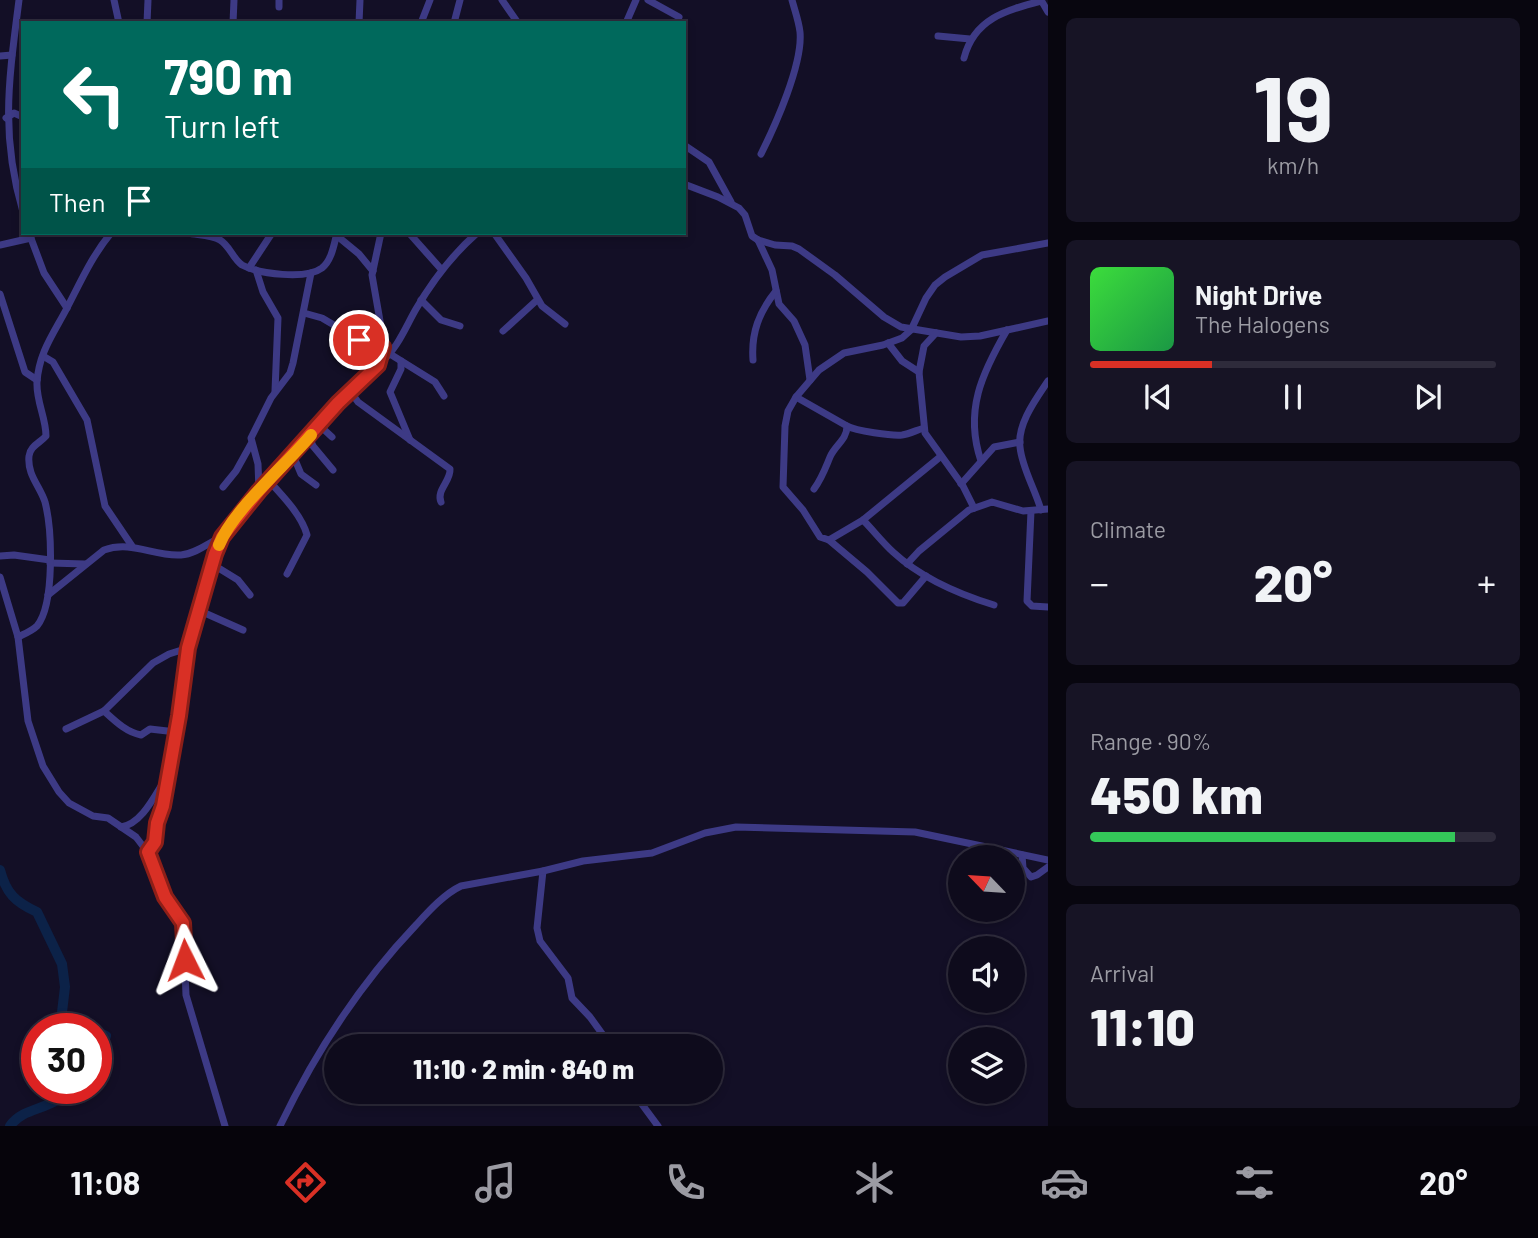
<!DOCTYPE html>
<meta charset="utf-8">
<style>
:root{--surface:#0e0b1c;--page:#171425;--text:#f1f3f6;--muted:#9b9ba3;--line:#2e2b3b;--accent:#d93025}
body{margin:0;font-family:Barlow,sans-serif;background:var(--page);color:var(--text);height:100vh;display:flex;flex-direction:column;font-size:26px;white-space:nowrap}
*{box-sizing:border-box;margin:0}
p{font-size:23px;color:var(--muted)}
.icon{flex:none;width:38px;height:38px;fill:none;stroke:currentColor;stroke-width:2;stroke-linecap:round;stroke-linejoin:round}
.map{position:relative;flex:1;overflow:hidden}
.sheet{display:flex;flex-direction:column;gap:18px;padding:18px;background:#08060f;width:490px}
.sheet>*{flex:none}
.top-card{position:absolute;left:21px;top:21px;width:665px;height:214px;border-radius:0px;box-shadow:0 4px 10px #0003,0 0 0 2px var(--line);background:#00695c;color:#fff;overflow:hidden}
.needle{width:46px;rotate:295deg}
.fabs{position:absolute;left:948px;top:845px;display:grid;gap:14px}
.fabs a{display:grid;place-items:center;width:77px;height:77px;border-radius:50%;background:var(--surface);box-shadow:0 4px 10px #0003,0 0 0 2px var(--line);font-size:35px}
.speed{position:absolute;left:21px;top:1013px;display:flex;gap:14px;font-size:35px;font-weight:700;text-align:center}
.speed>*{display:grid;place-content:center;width:91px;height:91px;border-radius:50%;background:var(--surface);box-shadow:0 4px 10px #0003,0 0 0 2px var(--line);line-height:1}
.speed .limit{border:10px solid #d22;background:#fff;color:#111}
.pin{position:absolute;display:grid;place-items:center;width:60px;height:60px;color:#fff;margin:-30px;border:4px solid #fff;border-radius:50%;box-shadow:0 2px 7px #0007}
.me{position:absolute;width:77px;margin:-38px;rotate:357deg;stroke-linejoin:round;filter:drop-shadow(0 0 5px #0008)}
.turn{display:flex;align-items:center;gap:24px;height:147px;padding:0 28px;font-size:32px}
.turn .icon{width:91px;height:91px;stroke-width:2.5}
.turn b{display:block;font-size:49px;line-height:60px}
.then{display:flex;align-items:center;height:66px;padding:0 28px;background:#0003;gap:14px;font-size:26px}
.big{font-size:52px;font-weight:800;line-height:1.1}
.sheet .card{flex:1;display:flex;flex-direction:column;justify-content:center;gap:10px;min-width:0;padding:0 24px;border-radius:10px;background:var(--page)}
.sheet .dial{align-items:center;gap:0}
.dial b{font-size:91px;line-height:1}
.song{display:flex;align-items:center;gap:21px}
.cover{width:84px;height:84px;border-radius:10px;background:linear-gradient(135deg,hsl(120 70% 55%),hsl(140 70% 35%))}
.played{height:7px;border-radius:4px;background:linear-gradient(90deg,var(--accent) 30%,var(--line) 30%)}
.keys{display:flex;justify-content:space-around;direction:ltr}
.heat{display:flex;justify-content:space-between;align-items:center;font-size:38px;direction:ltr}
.charge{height:10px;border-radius:5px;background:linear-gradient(90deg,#34c759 90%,var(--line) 0)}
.trip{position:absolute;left:324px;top:1034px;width:399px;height:70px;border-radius:35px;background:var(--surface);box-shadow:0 4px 10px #0003,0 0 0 2px var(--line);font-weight:800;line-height:70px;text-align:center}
.dock{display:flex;height:112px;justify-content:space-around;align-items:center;background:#06040b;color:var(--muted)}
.dock .icon{width:49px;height:49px}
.dock .selected{color:var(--accent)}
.dock b{font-size:32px;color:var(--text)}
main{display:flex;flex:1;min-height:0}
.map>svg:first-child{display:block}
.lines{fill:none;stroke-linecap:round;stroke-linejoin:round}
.river{stroke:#0c2248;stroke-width:10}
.minor{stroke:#3d3a85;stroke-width:7}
.route-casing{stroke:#8d1f18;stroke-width:18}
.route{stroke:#d93025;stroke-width:12}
.slow{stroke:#f59e0b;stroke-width:12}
</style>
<main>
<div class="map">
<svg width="1048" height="1126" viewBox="0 0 1048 1126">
<rect width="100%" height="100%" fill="#130f26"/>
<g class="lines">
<g class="river">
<path d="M 0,870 C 6,893 15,902 37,912 L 62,964 L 65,987 L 60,1029"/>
<polyline points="77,1029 93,1029"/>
<polyline points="96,1031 106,1036 96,1063"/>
<path d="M 10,1126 C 21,1110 41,1110 57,1100 L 60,1088"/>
</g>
<g class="minor">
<path d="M 19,0 C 9,79 0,134 23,212"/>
<polyline points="114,0 119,23"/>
<polyline points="502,0 518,23"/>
<polyline points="648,0 679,17"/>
<polyline points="1041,0 1048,12"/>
<polyline points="279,7 279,0"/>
<polyline points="147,23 148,0"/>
<polyline points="233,23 234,0"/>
<polyline points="359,23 360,0"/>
<polyline points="421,23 430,0"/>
<polyline points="454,23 460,0"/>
<polyline points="626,23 636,0"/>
<polyline points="938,36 970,39"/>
<polyline points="0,56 12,55"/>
<path d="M 964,58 C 974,19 1006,10 1041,1"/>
<polyline points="6,118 14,113 23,117"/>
<polyline points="684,145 709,162 731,202"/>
<path d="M 761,154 C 775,126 803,64 800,32 C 799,22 795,11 792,0"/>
<polyline points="684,184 718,197 739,208 745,215 752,236 758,240 775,245 792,246 799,249 835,275 884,317 901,327 961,337 980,336 1048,321"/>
<polyline points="29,233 44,273 67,308"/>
<path d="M 188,233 C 198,235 212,235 220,240 C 230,246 233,259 242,265 C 259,274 306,280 322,268 C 332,260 334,244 337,233"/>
<polyline points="409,233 441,269"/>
<polyline points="494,233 526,278 542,306 565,324"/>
<polyline points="336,235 359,254 373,271"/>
<polyline points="758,240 772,270 779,304 794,321 805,345 810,380"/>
<polyline points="0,245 31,238"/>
<polyline points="249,268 272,233"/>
<polyline points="256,270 263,292 278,318 275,391"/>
<polyline points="0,294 25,372 37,380"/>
<polyline points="421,300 441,320 460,326"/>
<polyline points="304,313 322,318 361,341 383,347"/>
<polyline points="503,331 537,300"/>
<polyline points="888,343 902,361 919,372 925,433 963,486 974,508"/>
<polyline points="390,354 435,382 444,396"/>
<polyline points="43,356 53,362 87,420 105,506 132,546"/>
<path d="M 753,360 C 751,333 759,312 776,291"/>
<polyline points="401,361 401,369 390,392 410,440"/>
<path d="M 380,363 C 398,348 405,328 416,309 C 433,280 452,255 477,233"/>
<polyline points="919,372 924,346 936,333"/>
<path d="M 350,391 L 358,402 L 450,469 C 451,481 436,490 441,502"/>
<path d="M 796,397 L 847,426 C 847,440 835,445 830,457 C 825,469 822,478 814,489"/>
<polyline points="319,425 332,437"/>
<path d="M 847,426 C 856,431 892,436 902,435 C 909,434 917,430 924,428"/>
<polyline points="309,437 313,446 333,470"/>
<polyline points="293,455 301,474 316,485"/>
<polyline points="940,457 863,520 829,540 820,537 803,510 783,487 785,426 788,411 796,397 819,370 844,353 883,345 902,338 911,330 926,298 935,285 945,277 982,255 1048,243"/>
<path d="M 981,461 C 964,411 982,373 1007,330"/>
<path d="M 269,481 C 283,496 302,516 307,535 L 287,574"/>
<polyline points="961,484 994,447 1020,442"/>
<polyline points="223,487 236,471 251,444"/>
<polyline points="259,491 258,464 251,438 271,398 290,373 293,363 311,273"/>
<path d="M 1041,510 C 1035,489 1022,468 1020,447 C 1017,424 1036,399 1048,381"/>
<polyline points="1031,511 1027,601 1032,606 1048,607"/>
<path d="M 863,520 C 873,530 882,542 893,552 C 920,577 958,594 994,605"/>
<polyline points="829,540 867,572 898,603 903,603 926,576"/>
<polyline points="0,556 14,555 50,560"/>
<polyline points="50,563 85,564"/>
<polyline points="212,564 238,580 250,595"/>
<polyline points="907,564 919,551 969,510 992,502 1023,511 1048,509"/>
<polyline points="0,577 18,637 28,721 43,766 59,792 69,803 93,816 108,818 136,837 152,858 165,897 183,923 186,995 225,1126"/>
<path d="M 48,595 L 104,550 C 132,540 154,557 181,555 C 195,554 209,543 221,537"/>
<polyline points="198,610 243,630"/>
<path d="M 18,637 C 24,634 32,631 37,626 C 55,604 52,529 45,502 C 40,486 27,475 29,456 C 30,446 40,443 46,436 C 46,418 36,401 37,382 C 39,352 54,333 67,308 C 81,281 92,256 111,233"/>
<path d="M 104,711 C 115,721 126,732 141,735 L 150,729 L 176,732"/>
<polyline points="66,729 104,711 153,663 169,654 188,648"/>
<path d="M 121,827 C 142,824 155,795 166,778"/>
<path d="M 148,852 C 159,840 157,820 163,806 L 179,716 L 188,648 L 215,554 L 222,537 L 259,491 L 338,403 L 380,361 L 383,338 L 372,275 L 381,233"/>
<polyline points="1022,855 1023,868 1031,877 1037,875 1048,867"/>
<polyline points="543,871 537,928 540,941 568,978 572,998 590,1017 611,1046"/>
<polyline points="627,1092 641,1103 658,1126"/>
<path d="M 280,1126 C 315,1053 359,985 416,925 C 428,912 444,894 461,886 L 543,871 L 583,861 L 652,853 L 705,833 L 736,827 L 915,832 L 1048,860"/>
</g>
</g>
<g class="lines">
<g class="route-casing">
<polyline id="route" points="185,960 183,923 165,897 148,852 155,842 157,823 163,806 179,716 188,648 215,554 222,537 259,491 338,403 378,365 383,347 359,340"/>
</g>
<use href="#route" class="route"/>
<path class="slow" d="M 219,545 C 233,510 285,466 311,435"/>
</g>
</svg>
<div class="fabs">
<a><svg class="needle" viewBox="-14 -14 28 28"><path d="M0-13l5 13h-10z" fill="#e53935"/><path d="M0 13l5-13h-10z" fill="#9b9ba3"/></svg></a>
<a><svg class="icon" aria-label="sound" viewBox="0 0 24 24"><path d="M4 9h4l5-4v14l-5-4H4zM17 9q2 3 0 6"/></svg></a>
<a><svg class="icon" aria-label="layers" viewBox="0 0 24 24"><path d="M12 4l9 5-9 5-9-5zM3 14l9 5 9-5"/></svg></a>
</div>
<div class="speed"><div class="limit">30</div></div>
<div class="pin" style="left:359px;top:340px;background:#d93025"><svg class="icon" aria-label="arrive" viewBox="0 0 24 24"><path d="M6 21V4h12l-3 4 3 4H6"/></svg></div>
<svg class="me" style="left:185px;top:960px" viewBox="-20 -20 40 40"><path d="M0-17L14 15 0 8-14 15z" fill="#d93025" stroke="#fff" stroke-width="4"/></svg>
<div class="trip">11:10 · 2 min · 840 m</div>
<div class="top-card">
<div class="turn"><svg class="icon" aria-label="left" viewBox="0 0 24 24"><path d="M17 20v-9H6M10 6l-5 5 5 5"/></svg><div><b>790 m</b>Turn left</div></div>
<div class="then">Then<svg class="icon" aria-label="arrive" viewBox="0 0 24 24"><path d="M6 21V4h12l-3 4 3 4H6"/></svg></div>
</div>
</div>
<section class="sheet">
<div class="card dial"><b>19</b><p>km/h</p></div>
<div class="card">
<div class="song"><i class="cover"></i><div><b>Night Drive</b><p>The Halogens</p></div></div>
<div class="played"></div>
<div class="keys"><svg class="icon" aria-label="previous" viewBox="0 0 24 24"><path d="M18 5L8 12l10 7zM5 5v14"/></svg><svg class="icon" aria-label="pause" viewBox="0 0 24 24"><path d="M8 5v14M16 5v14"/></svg><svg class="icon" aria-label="next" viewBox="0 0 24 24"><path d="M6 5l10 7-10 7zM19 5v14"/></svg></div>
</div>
<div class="card"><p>Climate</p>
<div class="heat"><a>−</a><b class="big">20°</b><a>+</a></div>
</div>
<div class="card"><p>Range · 90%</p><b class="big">450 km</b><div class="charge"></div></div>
<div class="card"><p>Arrival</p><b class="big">11:10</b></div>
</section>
</main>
<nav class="dock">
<b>11:08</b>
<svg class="icon selected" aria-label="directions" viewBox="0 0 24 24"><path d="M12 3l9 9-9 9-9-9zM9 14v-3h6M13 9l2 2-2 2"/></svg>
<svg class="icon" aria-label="music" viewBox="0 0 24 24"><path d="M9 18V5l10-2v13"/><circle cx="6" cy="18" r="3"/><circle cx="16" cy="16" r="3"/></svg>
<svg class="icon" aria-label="phone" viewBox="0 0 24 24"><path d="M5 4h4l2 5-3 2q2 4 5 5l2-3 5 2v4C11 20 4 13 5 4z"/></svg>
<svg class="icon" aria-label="climate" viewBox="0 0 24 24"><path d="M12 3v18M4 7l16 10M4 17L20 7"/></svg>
<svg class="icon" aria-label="car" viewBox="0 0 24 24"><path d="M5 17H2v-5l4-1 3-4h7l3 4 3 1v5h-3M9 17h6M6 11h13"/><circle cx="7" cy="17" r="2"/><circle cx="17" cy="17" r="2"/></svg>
<svg class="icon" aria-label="filters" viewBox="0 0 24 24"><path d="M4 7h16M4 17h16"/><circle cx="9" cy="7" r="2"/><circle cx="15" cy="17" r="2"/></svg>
<b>20°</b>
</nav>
